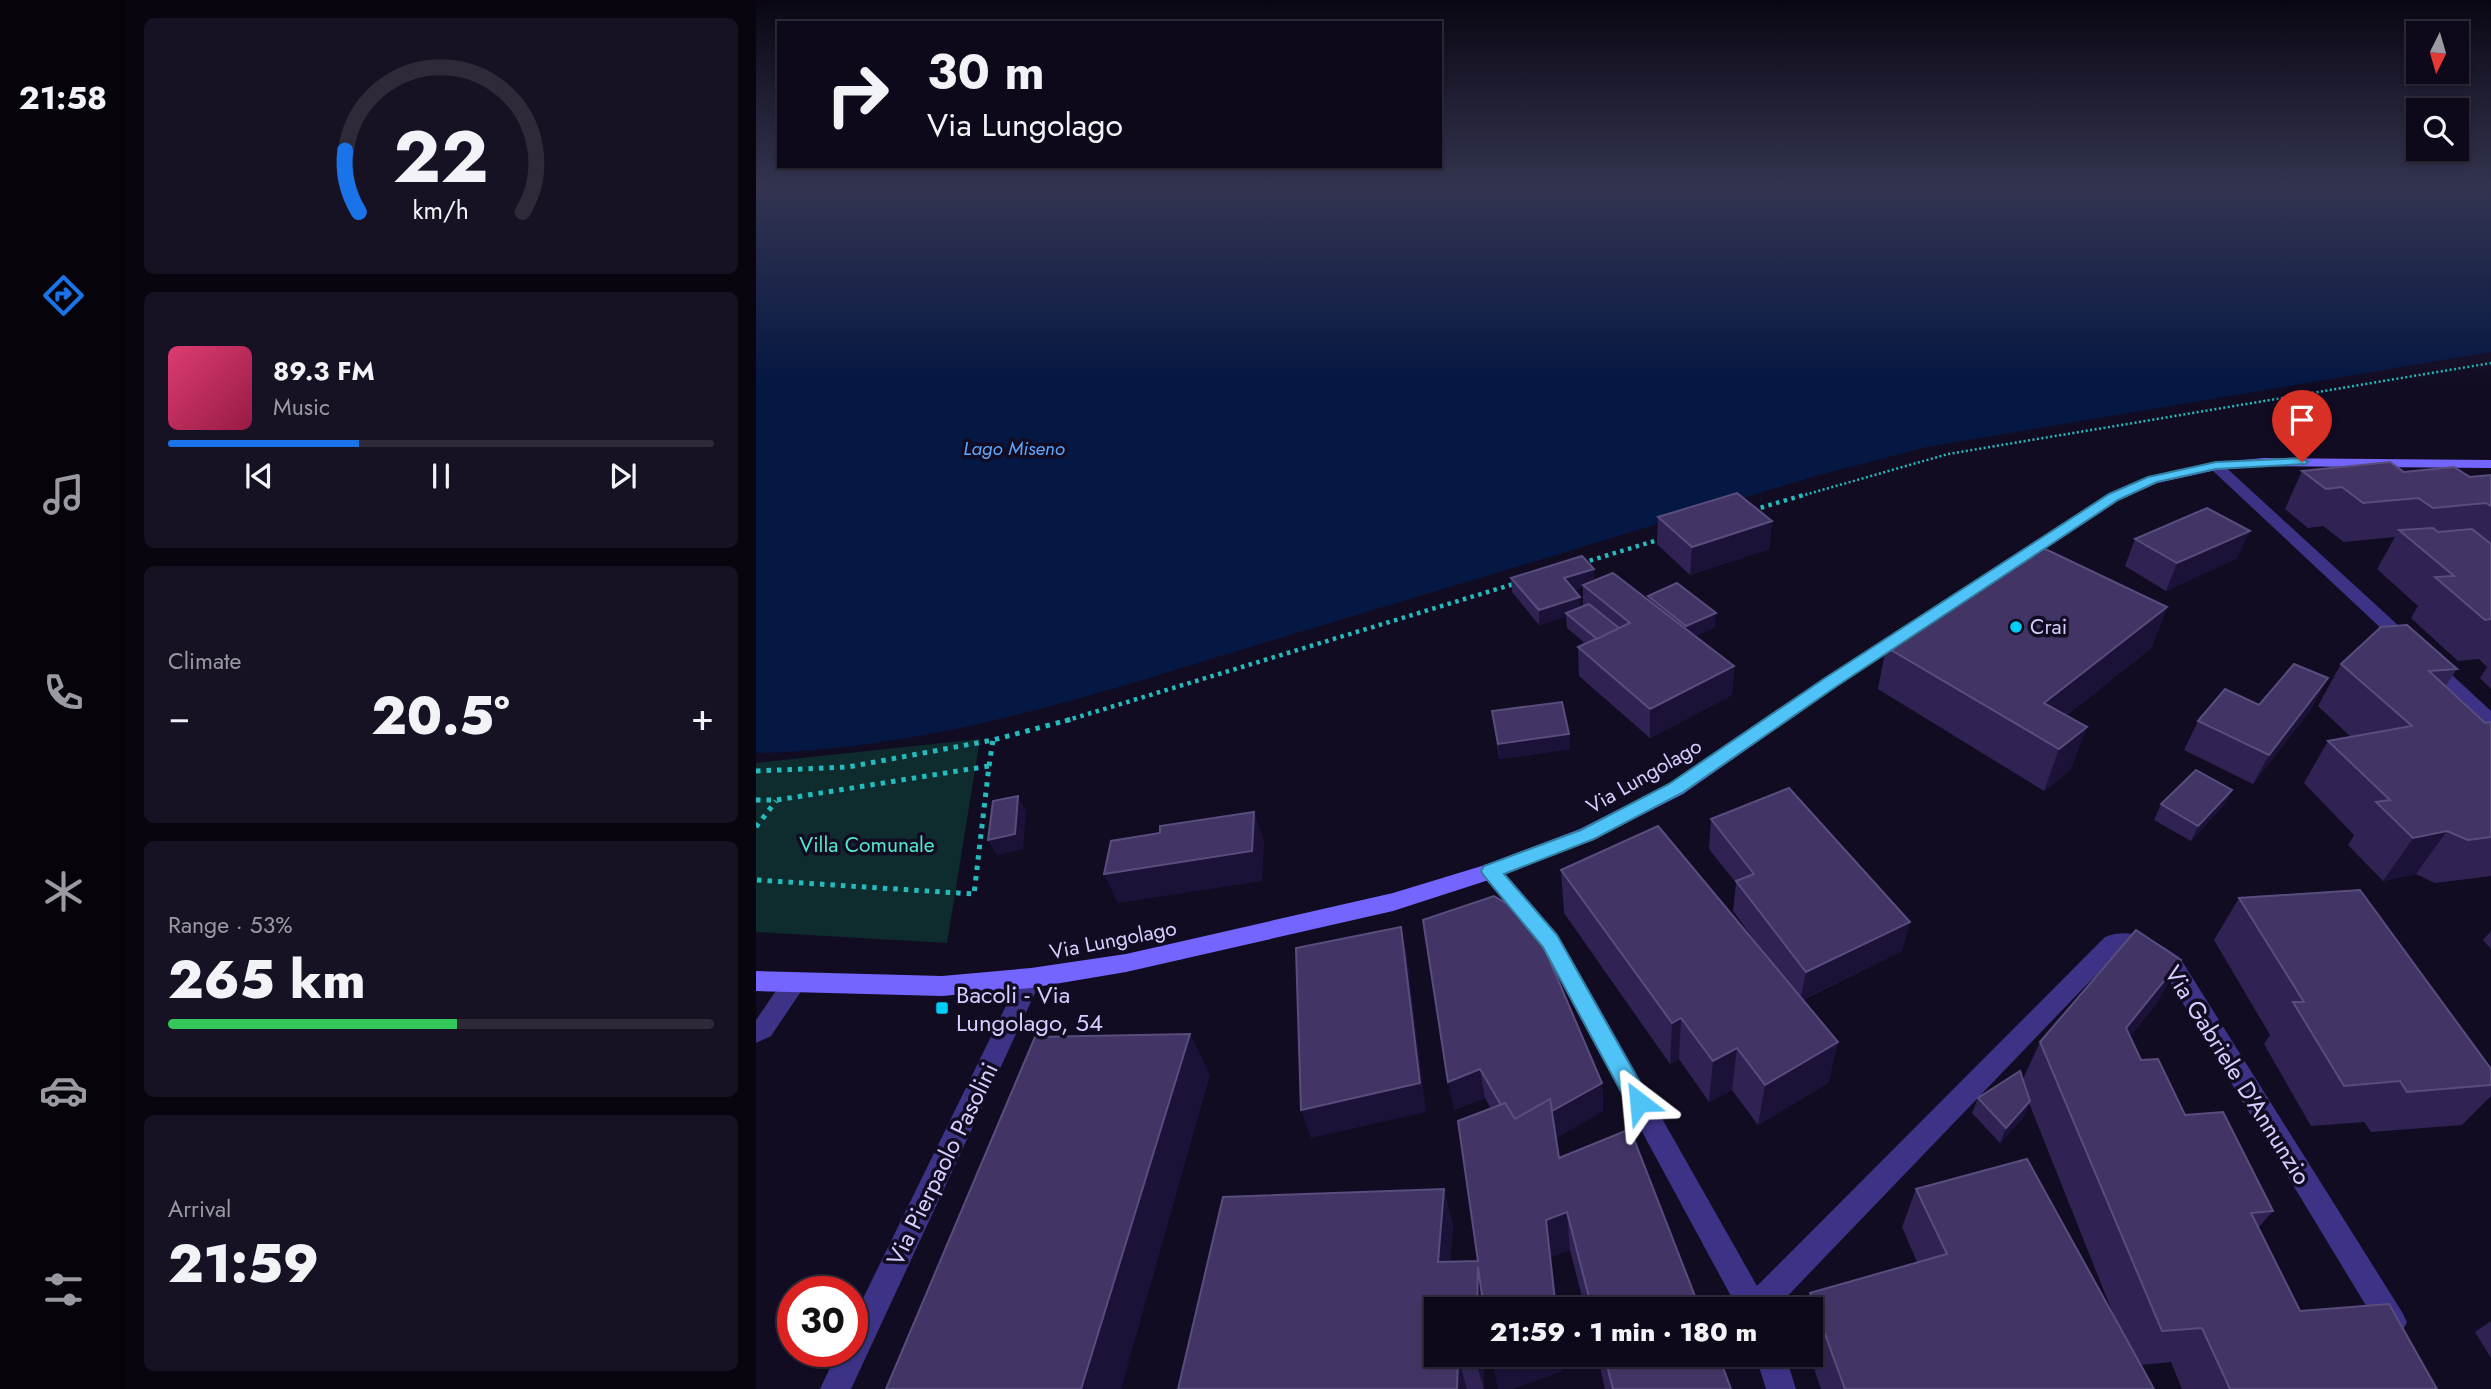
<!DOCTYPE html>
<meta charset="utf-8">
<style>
:root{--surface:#0e091a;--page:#171223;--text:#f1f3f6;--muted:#9b9aa2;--line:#2e2a39;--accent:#1a73e8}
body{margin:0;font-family:Jost,sans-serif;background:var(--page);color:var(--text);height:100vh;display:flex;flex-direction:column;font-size:26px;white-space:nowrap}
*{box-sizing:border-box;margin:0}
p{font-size:23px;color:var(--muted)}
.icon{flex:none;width:38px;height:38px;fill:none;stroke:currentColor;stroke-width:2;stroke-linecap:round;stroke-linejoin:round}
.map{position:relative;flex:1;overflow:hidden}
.details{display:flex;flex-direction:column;gap:18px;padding:18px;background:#08050e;width:630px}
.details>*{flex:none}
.guide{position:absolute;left:21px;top:21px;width:665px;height:147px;border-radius:0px;box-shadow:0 2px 5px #0004,0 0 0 2px var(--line);background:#0e091a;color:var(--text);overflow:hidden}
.needle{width:46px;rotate:185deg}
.controls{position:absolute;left:1650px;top:21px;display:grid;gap:14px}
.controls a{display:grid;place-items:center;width:63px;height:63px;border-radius:0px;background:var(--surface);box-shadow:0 2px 5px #0004,0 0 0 2px var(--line);font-size:35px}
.speed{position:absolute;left:21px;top:1276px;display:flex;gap:14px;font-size:35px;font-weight:700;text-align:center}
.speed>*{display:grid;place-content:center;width:91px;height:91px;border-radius:50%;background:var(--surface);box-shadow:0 2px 5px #0004,0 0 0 2px var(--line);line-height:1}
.speed .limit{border:10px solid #d22;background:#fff;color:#111}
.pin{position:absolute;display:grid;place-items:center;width:60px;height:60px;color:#fff;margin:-72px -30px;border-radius:50% 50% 50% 0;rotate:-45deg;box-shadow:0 0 7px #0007}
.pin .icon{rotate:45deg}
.me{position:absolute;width:77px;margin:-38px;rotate:331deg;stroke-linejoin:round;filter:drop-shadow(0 0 5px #0008)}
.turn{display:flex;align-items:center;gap:24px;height:147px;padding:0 35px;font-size:32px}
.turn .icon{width:91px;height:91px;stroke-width:2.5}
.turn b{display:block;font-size:49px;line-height:60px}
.big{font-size:52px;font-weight:800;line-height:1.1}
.details .card{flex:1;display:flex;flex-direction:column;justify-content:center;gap:10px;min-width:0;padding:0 24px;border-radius:10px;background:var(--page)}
.details .dial{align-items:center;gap:0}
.dial svg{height:182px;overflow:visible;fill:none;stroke:var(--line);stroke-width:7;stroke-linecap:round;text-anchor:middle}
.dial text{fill:var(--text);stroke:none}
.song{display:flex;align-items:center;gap:21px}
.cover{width:84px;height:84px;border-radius:10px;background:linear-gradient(135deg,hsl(340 70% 55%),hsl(340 70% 35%))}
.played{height:7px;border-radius:4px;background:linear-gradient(90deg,var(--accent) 35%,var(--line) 35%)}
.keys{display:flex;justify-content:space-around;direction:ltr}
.heat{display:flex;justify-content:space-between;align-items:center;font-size:38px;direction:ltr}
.charge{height:10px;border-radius:5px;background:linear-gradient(90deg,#34c759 53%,var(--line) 0)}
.trip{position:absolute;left:668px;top:1297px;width:399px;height:70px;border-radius:0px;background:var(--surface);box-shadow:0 2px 5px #0004,0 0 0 2px var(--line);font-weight:800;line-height:70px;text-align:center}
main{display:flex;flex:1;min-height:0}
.tab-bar{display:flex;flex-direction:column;width:126px;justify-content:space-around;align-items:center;background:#06040a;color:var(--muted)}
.tab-bar .icon{width:49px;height:49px}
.tab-bar .current{color:var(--accent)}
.tab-bar b{font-size:32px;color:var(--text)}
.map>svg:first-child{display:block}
.green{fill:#0e2c2e}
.water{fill:#051743}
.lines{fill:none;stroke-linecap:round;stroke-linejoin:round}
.path-far2{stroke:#24bbbd;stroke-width:2.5;stroke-dasharray:2 2.5;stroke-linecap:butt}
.path-far1{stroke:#24bbbd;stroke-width:4.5;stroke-dasharray:3.5 4.5;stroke-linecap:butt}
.path{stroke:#24bbbd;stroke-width:5;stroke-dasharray:4.5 6;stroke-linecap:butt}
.service{fill:#3c3386;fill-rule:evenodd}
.minor{fill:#3c3386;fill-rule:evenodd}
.secondary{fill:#7465ff;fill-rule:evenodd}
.wall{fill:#302353;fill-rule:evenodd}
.shaded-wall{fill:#1c1238}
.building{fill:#423565;stroke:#594d7e;stroke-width:2}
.route{fill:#4fc3f7;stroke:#337fa1;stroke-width:2}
.poi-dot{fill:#00cef9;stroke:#120c23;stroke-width:2.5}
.labels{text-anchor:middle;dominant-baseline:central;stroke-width:7;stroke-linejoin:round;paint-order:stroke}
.far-water-label{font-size:19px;font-style:italic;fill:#5ca8ff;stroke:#120c23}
.poi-label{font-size:21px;fill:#d7ceff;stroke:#120c23;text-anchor:start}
.street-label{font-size:21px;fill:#d7ceff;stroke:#120c23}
.park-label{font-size:21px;fill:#51e9ce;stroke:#120c23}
.near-poi-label{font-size:24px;fill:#d7ceff;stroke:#120c23;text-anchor:start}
.near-street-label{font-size:24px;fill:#d7ceff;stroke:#120c23}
</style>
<main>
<nav class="tab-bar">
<b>21:58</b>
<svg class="icon current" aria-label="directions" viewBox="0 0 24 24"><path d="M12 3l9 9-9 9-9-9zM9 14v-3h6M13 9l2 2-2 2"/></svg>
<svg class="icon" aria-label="music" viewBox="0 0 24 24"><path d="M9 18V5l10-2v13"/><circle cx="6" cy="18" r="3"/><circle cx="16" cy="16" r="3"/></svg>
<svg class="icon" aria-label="phone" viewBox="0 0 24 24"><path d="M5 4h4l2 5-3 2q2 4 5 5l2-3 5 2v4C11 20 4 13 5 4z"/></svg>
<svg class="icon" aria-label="climate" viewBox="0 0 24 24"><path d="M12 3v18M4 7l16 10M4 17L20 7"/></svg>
<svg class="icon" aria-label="car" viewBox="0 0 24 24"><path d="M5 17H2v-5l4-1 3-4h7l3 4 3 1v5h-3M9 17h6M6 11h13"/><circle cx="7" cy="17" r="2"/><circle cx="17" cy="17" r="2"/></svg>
<svg class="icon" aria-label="filters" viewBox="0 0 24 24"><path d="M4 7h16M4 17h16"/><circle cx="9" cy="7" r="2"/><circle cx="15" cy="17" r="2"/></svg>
</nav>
<section class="details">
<div class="card dial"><svg viewBox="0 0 100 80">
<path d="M14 69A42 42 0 1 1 86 69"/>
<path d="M14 69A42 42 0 0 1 8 42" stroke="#1a73e8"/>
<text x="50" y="56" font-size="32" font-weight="700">22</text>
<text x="50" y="72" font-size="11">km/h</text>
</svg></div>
<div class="card">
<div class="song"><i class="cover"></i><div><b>89.3 FM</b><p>Music</p></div></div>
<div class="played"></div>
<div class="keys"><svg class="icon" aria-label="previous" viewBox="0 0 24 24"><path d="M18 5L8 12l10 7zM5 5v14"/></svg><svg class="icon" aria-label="pause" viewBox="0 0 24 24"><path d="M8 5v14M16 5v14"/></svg><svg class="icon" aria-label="next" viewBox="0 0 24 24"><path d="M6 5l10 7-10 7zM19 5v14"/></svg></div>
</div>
<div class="card"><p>Climate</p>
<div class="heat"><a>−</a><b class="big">20.5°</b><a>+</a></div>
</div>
<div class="card"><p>Range · 53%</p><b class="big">265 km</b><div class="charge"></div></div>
<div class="card"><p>Arrival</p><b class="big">21:59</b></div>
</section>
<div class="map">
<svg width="1735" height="1389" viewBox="0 0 1735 1389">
<rect width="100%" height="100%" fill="#120c23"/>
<polygon class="green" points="224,739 191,943 0,932 0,763"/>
<path class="water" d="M 0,189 L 1735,189 L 1735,352 L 1171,447 L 1056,477 C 876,532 695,587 514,641 C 346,692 177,750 0,753 Z"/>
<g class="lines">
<polyline class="path-far2" points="1045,496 1192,454 1735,363"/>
<g class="path-far1">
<polyline points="997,510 1051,494"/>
<polyline points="826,563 905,539"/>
<polyline points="309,721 761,583"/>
</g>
<g class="path">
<polyline points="233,766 237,740"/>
<polyline points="0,771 92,767 237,740 316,719"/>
<polyline points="0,800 21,800 233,766 218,894 0,880"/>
<polyline points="0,827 20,801"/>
</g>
<polygon class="service" points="38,973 46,976 49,983 46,990 15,1036 0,1043 0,1020 30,976"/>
<g class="minor">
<polygon points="1460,462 1465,463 1656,638 1658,642 1656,646 1644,646 1455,469 1453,466"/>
<polygon points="1676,661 1682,662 1735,711 1735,727 1729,725 1670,670 1668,666"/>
<path d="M 735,863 L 742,865 L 802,935 L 1001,1286 L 1349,937 C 1379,926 1401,942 1424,958 L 1646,1312 L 1651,1322 L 1646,1332 L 1636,1337 L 1626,1332 L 1408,972 L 1383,953 L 1362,952 L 1019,1309 L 982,1309 L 786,947 L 728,877 L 725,871 L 728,865 Z"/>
<polygon points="275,968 283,971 286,978 95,1389 64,1389 82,1351 96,1351 96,1321 267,971"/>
<polygon points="999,1354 1029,1354 1040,1389 1010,1389"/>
</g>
<path class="secondary" d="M 1508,458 L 1735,460 L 1735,468 L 1508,466 L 1460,470 L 1401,483 L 1363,500 L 1081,686 L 927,794 L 838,839 L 742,877 L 637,911 L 370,972 L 275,988 L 186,996 L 0,991 L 0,971 L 186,976 L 275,968 L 370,954 L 637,893 L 729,865 L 824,829 L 913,784 L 1069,678 L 1353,494 C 1405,472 1452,463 1508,458 Z"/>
</g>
<g class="wall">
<polygon points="1546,471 1648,472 1714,477 1735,475 1735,689 1724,678 1731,667 1723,659 1702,661 1655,618 1662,606 1621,569 1639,537 1588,542 1567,526 1552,528 1529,509"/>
<polygon points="902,517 1016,521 1013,549 934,575 901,544"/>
<polygon points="1379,539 1481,558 1410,591 1369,566"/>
<path d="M 755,578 L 838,580 L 892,600 L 892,596 L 959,627 L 939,636 L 978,666 L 976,695 L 894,738 L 823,676 L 822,647 L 830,644 L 811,628 L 810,616 L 783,625 L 756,592 ZM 827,587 L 827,606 L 825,607 L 818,590 Z"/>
<polygon points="1411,607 1395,648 1311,715 1315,769 1288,791 1122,689 1130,647"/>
<polygon points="1585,664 1701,669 1689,687 1729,723 1735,722 1735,876 1679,883 1660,874 1627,881 1592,845 1598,835 1548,783 1572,741 1595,737 1562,706"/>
<polygon points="1503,705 1556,708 1497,784 1428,750 1442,721"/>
<polygon points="736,711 813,734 814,749 743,759"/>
<polygon points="1476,790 1468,805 1435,841 1398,820 1405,804"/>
<polygon points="955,819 1146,951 1047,1000 1082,1042 1072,1083 1002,1125 976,1090 953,1102 923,1059 914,1064 808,913 805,870 1011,957 977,911 980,883 953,849"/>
<polygon points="738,896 846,1083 847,1111 800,1138 803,1158 944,1309 829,1309 814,1250 794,1257 681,1309 681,1354 728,1354 728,1389 422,1389 688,1189 697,1227 694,1262 722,1261 735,1109 729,1098 698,1110"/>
<polygon points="1483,898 1735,1069 1735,1096 1706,1125 1615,1132 1608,1122 1555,1126 1508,1044 1514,1035 1458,940"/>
<polygon points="1735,931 1735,949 1727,940"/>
<polygon points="1402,1002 1374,1036 1385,1060 1429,1115 1517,1211 1502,1228 1544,1311 1681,1389 1426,1389 1415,1362 1384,1365 1398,1389 1065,1389 1053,1354 1055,1354 1055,1309 1050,1309 1054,1293 1161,1262 1146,1227 1160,1189 1358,1316 1273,1103 1268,1116 1244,1143 1216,1113 1222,1098 1267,1079 1284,1042"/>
<polygon points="1735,1321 1735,1358 1719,1332"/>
<polygon points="841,1354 962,1354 975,1389 849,1389"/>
</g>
<g class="shaded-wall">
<polygon points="1016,521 1013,549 934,575 936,547"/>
<polygon points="1494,531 1481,558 1410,591 1421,563"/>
<polygon points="838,569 838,583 827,585 827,587 809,593 808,578"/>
<polygon points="824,597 825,611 810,613 810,616 783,625 783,610"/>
<polygon points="1411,607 1395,648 1284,737 1288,703"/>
<polygon points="960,613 959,627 930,641 930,626"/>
<polygon points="978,666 976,695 894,738 894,709"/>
<polygon points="1572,678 1556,708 1497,784 1513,755"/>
<polygon points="1331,727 1315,769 1288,791 1303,749"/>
<polygon points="813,734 814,749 743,759 742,744"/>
<polygon points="1476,790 1468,805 1435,841 1442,826"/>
<polygon points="262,796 270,811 267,849 241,855 232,840"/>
<polygon points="498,812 508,841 506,881 362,903 348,874"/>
<polygon points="1691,831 1660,874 1627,881 1657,838"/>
<polygon points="1154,922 1146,951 1044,1001 1050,972"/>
<polygon points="645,927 651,956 670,1112 555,1138 545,1110"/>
<polygon points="1425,960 1402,1002 1348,1069 1370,1028"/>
<polygon points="925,1018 923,1059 914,1064 916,1023"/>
<polygon points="434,1034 454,1075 365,1389 325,1389"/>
<polygon points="1082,1042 1072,1083 1002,1125 1009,1085"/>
<polygon points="981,1048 976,1090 953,1102 957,1061"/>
<polygon points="724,1069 729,1098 698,1110 692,1082"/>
<polygon points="846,1083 847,1111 764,1159 760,1131"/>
<polygon points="1274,1101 1268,1116 1244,1143 1250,1128"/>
<polygon points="688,1189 697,1227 692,1299 682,1262"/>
<polygon points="811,1212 814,1250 794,1257 790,1220"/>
<polygon points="722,1267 730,1309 721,1309"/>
<polygon points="719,1354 728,1354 728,1389 719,1358"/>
<polygon points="755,1354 805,1354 807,1371 757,1389 742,1389 736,1361"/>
<polygon points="702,1358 711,1389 701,1389"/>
</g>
<g class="building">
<polygon points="1634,462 1648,472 1698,467 1714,477 1735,475 1735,506 1730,503 1677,508 1662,498 1607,503 1586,487 1570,489 1546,471"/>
<polygon points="981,493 1016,521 936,547 902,517"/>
<polygon points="1451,508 1494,531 1421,563 1379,539"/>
<polygon points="1677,528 1682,532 1716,529 1735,544 1735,619 1729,620 1679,577 1698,576 1643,530"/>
<polygon points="1285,547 1411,607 1288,703 1331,727 1303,749 1130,647"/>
<polygon points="826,556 838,569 808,578 824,597 783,610 755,578"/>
<polygon points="857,573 978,666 894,709 822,647 874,623 827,585"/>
<polygon points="921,583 960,613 930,626 892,596"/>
<polygon points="833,604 863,628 841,639 810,613"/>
<polygon points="1651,625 1701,669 1673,671 1729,723 1735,722 1735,837 1712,840 1691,831 1657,838 1620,802 1634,800 1572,741 1656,726 1585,664 1625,627"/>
<polygon points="1538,664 1572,678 1513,755 1442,721 1469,689 1503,705"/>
<polygon points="806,702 813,734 742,744 736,711"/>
<polygon points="1440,770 1476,790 1442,826 1405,804"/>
<polygon points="1033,788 1154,922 1050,972 980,881 998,874 955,819"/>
<polygon points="262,796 259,834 232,840 237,801"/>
<polygon points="498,812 496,851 348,874 355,841 404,833 404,826"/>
<polygon points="902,826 1082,1042 1009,1085 981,1048 957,1061 925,1018 916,1023 805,870"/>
<polygon points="1604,890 1735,1069 1735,1085 1651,1092 1644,1081 1588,1086 1537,1002 1548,1002 1483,898"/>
<polygon points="738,896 776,919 846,1083 796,1111 794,1099 759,1119 749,1103 745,1105 724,1069 692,1082 667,920"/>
<polygon points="645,927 664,1083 545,1110 540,948"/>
<polygon points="1380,930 1425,960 1370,1028 1385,1060 1402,1059 1429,1115 1467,1112 1517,1211 1495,1213 1544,1311 1633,1304 1681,1389 1474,1389 1446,1328 1406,1331 1284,1042"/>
<polygon points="434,1034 325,1389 130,1389 279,1037"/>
<polygon points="1264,1071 1274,1101 1250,1128 1222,1098"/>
<polygon points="794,1099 803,1158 874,1129 944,1309 836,1309 811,1212 790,1220 800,1309 728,1309 722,1267 721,1309 681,1309 681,1354 719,1354 719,1358 702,1358 701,1389 422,1389 467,1197 688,1189 682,1262 722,1261 702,1121 749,1103 759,1119"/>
<polygon points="1271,1159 1398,1389 1089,1389 1054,1293 1191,1254 1160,1189"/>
<polygon points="735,1354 755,1354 736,1361"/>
<polygon points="848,1354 962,1354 975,1389 857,1389"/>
</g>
<linearGradient id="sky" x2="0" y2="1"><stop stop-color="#0a0713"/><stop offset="0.49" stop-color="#333450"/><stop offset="1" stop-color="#333450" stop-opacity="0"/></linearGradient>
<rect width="1735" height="383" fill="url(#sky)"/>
<polygon class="route" points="1546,458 1552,462 1550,464 1460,469 1401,482 1362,500 1081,686 926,793 838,839 748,874 801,935 891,1095 895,1102 891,1110 883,1113 875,1110 787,947 728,876 725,871 728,866 825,830 913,784 1069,678 1353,494 1392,477 1460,462"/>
<g class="poi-dot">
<circle cx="1260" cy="627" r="7"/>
<rect x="179" y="1001" width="14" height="14" rx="3.5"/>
</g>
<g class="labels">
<g class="far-water-label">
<text x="258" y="448">Lago Miseno</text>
</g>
<g class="poi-label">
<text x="1274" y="627">Crai</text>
</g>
<g class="street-label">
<text transform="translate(888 776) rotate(-30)">Via Lungolago</text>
<text transform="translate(357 940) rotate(-11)">Via Lungolago</text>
</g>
<g class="park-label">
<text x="111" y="845">Villa Comunale</text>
</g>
<g class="near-poi-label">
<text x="200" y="994">Bacoli - Via<tspan x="200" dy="28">Lungolago, 54</tspan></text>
</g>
<g class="near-street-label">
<text transform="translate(1482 1075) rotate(58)">Via Gabriele D'Annunzio</text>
<text transform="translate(186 1164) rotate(-64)">Via Pierpaolo Pasolini</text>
</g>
</g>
</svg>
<div class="controls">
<a><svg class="needle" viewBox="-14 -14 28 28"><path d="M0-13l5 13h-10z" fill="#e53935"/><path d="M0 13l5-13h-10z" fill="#9b9aa2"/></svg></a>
<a><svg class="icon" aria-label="search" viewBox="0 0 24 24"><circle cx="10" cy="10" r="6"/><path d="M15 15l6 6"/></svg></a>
</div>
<div class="speed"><div class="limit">30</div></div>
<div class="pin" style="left:1546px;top:462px;background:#d93025"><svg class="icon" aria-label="arrive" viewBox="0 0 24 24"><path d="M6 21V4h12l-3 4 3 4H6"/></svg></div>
<svg class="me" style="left:883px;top:1102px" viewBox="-20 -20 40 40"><path d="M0-17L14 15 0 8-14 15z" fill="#4fc3f7" stroke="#fff" stroke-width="4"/></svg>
<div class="trip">21:59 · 1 min · 180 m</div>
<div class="guide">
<div class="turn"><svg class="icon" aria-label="right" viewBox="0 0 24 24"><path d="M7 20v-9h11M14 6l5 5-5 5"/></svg><div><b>30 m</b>Via Lungolago</div></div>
</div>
</div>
</main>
